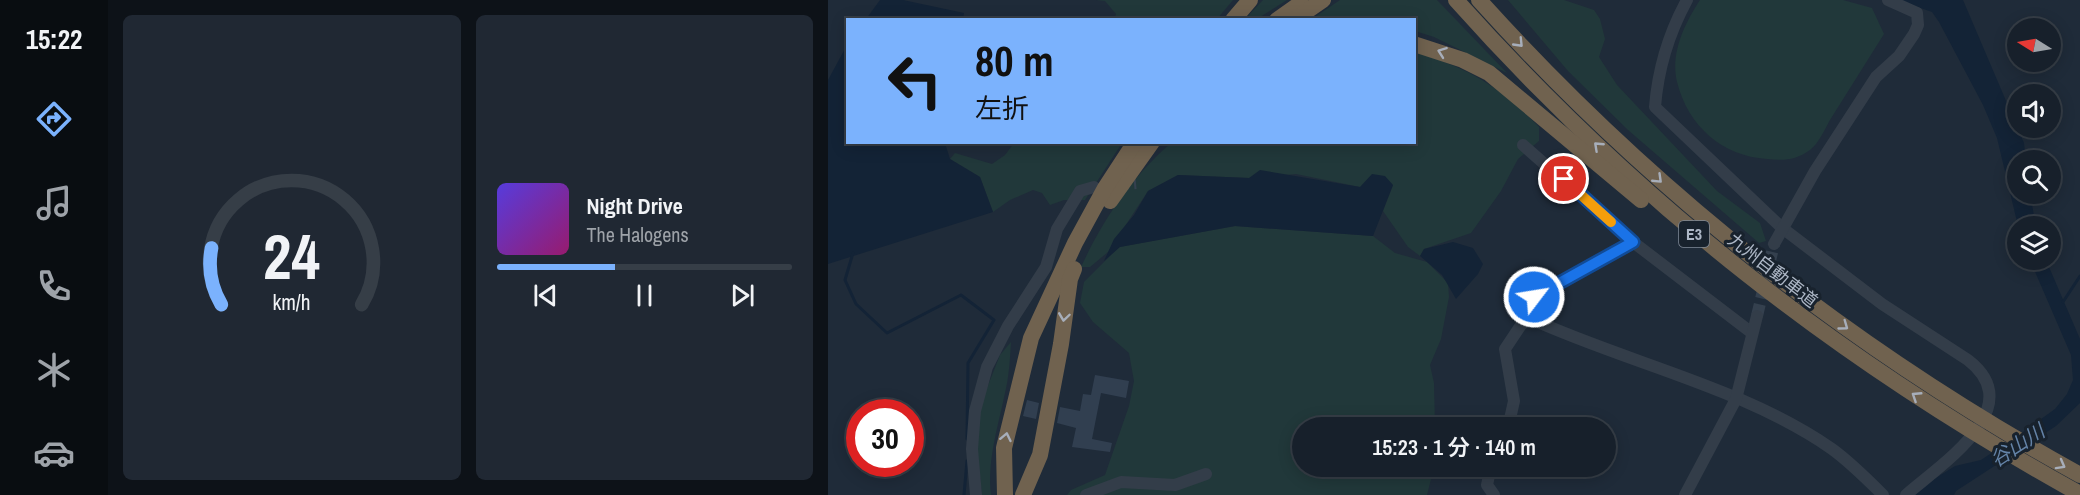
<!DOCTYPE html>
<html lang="ja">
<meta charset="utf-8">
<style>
:root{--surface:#17202b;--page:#202833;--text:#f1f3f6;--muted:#9ea3a9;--line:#363e47;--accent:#7bb2fd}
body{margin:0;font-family:"Archivo Narrow","Noto Sans JP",sans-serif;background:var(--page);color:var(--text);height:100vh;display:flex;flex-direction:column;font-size:22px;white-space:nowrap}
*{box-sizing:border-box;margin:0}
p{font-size:20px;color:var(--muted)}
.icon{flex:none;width:33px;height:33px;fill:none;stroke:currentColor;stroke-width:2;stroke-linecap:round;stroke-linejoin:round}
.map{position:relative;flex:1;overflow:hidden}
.sheet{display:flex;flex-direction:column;gap:15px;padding:15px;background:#0d1218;width:720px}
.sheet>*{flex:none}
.hud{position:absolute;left:18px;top:18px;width:570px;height:126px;border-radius:0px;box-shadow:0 3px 15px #0003,0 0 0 2px var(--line);background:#7bb2fd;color:#111;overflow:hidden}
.needle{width:39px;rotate:281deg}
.tools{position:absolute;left:1179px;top:18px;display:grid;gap:12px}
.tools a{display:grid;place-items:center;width:54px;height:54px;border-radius:50%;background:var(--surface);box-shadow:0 3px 15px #0003,0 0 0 2px var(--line);font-size:30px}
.speed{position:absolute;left:18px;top:399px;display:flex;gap:12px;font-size:30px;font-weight:700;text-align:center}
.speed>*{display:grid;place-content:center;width:78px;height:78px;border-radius:50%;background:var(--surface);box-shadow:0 3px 15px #0003,0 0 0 2px var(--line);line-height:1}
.speed .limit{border:9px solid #d22;background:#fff;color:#111}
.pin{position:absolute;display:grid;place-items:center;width:51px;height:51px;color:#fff;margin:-26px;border:3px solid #fff;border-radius:50%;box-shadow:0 2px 6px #0007}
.me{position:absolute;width:66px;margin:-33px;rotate:59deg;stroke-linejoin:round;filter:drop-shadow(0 0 4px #0008)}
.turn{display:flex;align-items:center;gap:21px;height:126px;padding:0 30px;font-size:27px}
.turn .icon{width:78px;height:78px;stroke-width:2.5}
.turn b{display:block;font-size:42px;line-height:51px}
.sheet .tile{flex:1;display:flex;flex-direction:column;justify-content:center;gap:9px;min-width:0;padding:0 21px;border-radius:9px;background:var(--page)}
.sheet .dial{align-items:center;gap:0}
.dial svg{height:156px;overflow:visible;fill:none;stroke:var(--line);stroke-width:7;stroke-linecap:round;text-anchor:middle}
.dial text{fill:var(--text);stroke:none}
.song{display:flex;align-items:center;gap:18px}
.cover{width:72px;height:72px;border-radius:9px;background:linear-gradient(135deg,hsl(250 70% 55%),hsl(320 70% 35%))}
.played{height:6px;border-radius:3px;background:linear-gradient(90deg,var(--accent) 40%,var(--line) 40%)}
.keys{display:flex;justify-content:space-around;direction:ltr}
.sheet .tiles{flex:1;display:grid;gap:15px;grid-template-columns:repeat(2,1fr)}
.trip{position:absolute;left:464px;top:417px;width:324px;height:60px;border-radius:30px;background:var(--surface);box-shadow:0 3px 15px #0003,0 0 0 2px var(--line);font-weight:600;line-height:60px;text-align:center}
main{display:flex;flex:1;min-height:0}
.menu{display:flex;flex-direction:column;width:108px;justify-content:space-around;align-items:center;background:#090d11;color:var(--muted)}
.menu .icon{width:42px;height:42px}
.menu .active{color:var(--accent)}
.menu b{font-size:27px;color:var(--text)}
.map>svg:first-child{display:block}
.green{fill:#21383a}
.water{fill:#132336}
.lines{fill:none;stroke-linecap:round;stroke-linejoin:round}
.stream{stroke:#132336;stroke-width:3}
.building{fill:#313f50}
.minor-tunnel{stroke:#34404e;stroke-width:12;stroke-dasharray:12 6;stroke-linecap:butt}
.minor{stroke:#333d49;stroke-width:12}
.highway{stroke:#70624f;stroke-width:16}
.oneway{stroke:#a7aeba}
.route-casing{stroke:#114b97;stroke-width:15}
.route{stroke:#1a73e8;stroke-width:10}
.slow{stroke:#f59e0b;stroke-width:10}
.labels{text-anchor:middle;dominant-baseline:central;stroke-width:6;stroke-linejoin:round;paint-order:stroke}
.shield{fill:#18222d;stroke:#808a98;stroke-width:1.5}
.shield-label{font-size:16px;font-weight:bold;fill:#adb7c6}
.street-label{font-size:18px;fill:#adb7c6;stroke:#18222d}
.water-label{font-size:20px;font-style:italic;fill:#6483a7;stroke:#18222d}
</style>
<main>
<nav class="menu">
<b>15:22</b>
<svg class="icon active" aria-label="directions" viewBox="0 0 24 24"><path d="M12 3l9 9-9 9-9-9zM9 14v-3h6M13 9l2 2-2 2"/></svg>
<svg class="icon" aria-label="music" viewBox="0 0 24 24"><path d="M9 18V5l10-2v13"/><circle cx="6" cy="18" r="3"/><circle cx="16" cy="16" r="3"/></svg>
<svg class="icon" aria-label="phone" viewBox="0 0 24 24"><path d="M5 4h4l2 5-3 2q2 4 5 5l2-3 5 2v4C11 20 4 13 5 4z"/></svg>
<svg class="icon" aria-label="climate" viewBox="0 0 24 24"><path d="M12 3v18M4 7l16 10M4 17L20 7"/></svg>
<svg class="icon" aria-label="car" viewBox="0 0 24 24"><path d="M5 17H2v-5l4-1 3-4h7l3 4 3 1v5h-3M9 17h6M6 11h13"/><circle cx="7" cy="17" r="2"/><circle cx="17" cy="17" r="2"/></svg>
</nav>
<section class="sheet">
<div class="tiles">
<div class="tile dial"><svg viewBox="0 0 100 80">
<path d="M14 69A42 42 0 1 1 86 69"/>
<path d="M14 69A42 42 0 0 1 9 40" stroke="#7bb2fd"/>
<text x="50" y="56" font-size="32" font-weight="700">24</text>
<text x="50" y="72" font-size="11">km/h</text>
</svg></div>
<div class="tile">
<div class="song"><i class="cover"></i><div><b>Night Drive</b><p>The Halogens</p></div></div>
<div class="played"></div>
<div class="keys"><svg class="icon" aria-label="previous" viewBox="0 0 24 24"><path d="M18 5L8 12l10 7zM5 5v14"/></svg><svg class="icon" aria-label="pause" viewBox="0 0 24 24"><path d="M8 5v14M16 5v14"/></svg><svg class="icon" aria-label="next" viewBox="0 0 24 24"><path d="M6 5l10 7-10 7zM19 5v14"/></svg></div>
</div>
</div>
</section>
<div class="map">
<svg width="1252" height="495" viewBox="0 0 1252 495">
<rect width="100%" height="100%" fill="#1f2b39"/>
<g class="green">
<polygon points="268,0 405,0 389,19 286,20 288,14 277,1"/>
<polygon points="435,0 459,0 429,19 417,19"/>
<polygon points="512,0 609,0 679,73 606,37 587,31 586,20 484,19"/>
<polygon points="680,0 736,0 766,10 772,19 777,39 771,57 789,85 889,191 932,223 938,241 931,243 800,130 740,71"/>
<path d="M 872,0 L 1015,0 L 1044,8 L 1056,34 C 1038,63 1020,91 1002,120 C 997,129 991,143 982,150 C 968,160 956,161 939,159 C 894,156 860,126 849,82 C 842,53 857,23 872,0 Z"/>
<path d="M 587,52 C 642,69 670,85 711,127 L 711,141 L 690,159 L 673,191 L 643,233 L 596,249 L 592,256 L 580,247 L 555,211 L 565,185 L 532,187 L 468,174 L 421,178 L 350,175 L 320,191 L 280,252 L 262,267 L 253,267 C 276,218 303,178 343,143 L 586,142 Z"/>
<polygon points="186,143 294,143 257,200 236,200 222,205 214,193 205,190 182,200 165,212 152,177 122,159 127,153 164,164 177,155"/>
<polygon points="407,226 545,236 567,253 599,262 620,283 621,297 613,339 602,365 606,383 607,427 474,428 474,466 606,467 599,495 239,495 243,490 277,475 301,406 306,381 301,353 265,322 252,303 256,282 291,247"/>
<path d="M 183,342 C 182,359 181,377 177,393 C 170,427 159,460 163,495 L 154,495 L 146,421 L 172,355 Z"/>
</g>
<g class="water">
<polygon points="52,0 75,0 136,13 135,19 38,19"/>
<polygon points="1069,0 1135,0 1196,143 1198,160 1190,160 1190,194 1202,194 1208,226 1190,226 1169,138 1155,105 1111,22 1104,12"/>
<polygon points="19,45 20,142 117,143 122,159 152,177 165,212 0,264 0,80"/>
<polygon points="432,170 532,187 544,174 557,176 565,185 545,236 407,226 292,247 276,261 286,239 306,215 320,191 350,175 421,178"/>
<polygon points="625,242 645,248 655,264 650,274 628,299 614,275 592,256 596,249"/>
<polygon points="1202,260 1218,260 1252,339 1252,403 1228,426 1128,491 1126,495 1086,495 1095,486 1127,466 1153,460 1195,432 1227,409 1239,394 1245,380 1243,355"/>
</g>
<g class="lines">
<g class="stream">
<polyline points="25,253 17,280 28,304 59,333 133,295 166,320 140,363 139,439"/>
<polyline points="1235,302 1252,276"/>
<polyline points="136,495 139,461"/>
</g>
</g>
<g class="building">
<polygon points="267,375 301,381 298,398 273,393 264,439 284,443 282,452 244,447 248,428 229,423 232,407 252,411 255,394 263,395"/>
<polygon points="199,400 211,403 208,419 195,416"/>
</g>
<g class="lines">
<g class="minor-tunnel">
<polyline points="288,185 308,183"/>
<polyline points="929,316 946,244"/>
</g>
<g class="minor">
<path d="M 859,0 C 841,33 830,69 827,107 L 953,227 L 1054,304 L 1140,360 C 1202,408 1113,464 1078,495"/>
<polyline points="695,145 805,242 924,333"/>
<path d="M 805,242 L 696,304 L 701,318 C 799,363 915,387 1004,449 C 1022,462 1039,479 1055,495"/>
<polyline points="946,244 987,171 1048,77 1071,56 1086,34 1090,25 1089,13 1060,0"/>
<polyline points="680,428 686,401 677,349 693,325 701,318"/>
<polyline points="663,466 659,485 666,495"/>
<polyline points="148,495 144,449 147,411 159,367 180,326 218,267 229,229 252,191 266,187"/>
<polyline points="258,495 293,482 347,485 378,474"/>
<polyline points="857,495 908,399 929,316"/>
</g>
<g class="highway">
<path d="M 628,0 C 810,204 1013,362 1252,494"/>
<path d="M 651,0 C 823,191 1027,351 1252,475"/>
<polyline points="405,20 422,0"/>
<polyline points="449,20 473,3"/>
<polyline points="466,20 495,0"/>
<polyline points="586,44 635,60 661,73 813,200"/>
<polyline points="282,201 324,142"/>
<polyline points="177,495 176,448 203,338 247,243 277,188 307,142"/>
<polyline points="195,495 212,455 233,344 242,279 246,269"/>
</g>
</g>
<defs><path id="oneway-chevron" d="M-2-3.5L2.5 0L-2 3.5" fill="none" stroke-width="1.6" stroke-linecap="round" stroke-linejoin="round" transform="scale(1.5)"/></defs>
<g class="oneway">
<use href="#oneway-chevron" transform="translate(691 43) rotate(46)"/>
<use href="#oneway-chevron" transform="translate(614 52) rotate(-160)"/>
<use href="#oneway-chevron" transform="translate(770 146) rotate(-137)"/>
<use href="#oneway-chevron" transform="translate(830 179) rotate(44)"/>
<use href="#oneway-chevron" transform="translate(236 317) rotate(98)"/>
<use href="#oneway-chevron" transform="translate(1016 326) rotate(36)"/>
<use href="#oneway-chevron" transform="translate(1088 396) rotate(-147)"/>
<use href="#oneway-chevron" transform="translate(178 437) rotate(-78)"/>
<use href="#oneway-chevron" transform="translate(1233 465) rotate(29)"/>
</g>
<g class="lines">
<g class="route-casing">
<polyline id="route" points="706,297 805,242 736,179"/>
</g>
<use href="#route" class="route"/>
<polyline class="slow" points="752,194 783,222"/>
</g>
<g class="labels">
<rect class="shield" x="851" y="221" width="30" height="26" rx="4.5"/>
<g class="shield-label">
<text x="866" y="234">E3</text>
</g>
<g class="street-label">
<text transform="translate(945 270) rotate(38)">九州自動車道</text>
</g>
<g class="water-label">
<text transform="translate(1189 445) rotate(-33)">谷山川</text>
</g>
</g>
</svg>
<div class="tools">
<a><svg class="needle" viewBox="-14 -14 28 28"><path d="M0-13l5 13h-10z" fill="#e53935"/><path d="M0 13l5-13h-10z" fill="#9ea3a9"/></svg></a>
<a><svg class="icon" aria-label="sound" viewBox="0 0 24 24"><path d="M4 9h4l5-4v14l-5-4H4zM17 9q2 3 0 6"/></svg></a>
<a><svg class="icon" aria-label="search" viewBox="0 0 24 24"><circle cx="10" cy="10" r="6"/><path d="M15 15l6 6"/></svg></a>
<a><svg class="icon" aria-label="layers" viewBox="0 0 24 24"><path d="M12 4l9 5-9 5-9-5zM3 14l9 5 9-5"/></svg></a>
</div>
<div class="speed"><div class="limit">30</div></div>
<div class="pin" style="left:736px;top:179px;background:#d93025"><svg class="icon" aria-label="arrive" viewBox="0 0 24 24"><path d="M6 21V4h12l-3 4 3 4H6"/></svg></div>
<svg class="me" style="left:706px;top:297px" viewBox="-20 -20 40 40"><circle r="17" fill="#1a73e8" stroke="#fff" stroke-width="3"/><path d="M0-11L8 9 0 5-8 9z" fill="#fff"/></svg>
<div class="trip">15:23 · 1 分 · 140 m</div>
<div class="hud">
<div class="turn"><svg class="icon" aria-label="left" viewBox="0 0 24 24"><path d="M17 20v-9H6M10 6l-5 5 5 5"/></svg><div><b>80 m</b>左折</div></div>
</div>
</div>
</main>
